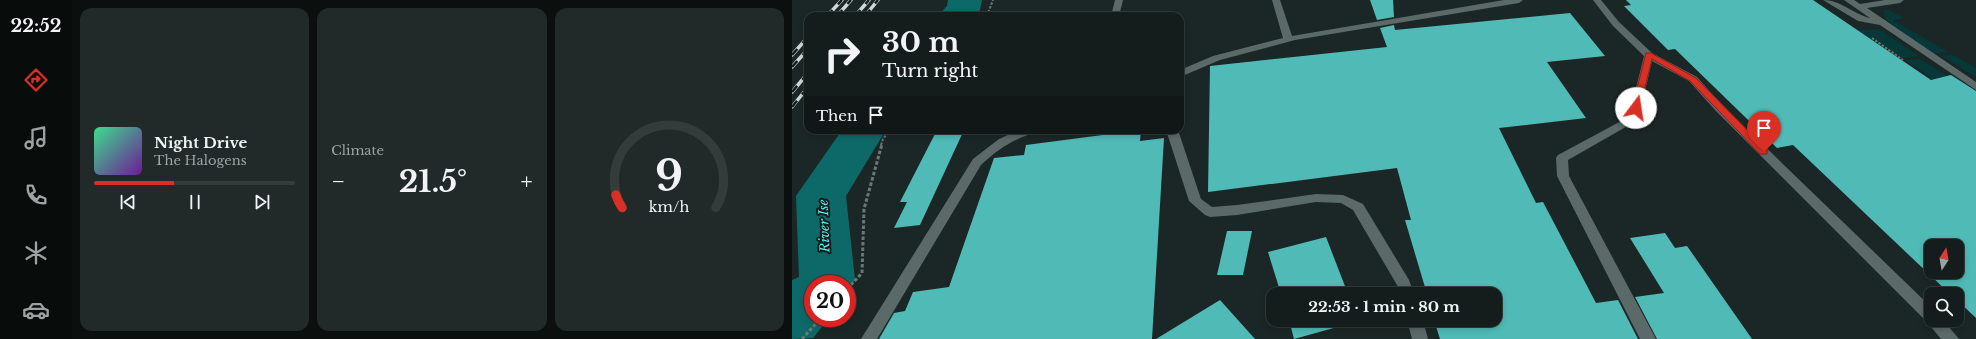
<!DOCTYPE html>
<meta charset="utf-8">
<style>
:root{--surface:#141d1c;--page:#212a29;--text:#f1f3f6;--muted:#9da2a3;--line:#333b3b;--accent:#d93025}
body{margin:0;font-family:"Libre Baskerville",serif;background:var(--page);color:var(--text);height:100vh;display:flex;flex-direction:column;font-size:15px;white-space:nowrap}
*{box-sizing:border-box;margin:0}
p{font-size:13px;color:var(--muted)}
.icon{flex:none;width:22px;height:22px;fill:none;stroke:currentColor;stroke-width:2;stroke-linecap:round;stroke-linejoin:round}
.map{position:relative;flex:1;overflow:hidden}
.side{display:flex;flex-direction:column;gap:8px;padding:8px;background:#0b100f;width:720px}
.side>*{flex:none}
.banner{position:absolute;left:12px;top:12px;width:380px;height:122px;border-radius:12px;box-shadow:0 2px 6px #0003,0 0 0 1px var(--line);background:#141d1c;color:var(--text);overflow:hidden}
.needle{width:26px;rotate:11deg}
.controls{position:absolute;left:1132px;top:239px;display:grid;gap:8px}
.controls a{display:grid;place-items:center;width:40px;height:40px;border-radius:8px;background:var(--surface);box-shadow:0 2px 6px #0003,0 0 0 1px var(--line);font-size:20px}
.speed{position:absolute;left:12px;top:275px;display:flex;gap:8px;font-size:20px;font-weight:700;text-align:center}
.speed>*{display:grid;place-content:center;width:52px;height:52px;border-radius:50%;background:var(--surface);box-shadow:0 2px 6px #0003,0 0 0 1px var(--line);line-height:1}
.speed .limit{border:6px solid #d22;background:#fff;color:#111}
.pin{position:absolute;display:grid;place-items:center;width:34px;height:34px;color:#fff;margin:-41px -17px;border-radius:50% 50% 50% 0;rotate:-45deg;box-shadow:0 0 4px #0007}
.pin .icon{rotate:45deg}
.me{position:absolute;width:44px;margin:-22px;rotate:14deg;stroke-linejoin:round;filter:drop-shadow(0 0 3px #0008)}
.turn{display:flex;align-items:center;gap:14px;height:84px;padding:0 12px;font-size:18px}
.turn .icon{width:52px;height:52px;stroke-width:2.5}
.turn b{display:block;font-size:28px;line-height:34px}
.then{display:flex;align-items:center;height:38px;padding:0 12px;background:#0003;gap:8px;font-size:15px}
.big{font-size:30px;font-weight:700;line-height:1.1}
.side .tile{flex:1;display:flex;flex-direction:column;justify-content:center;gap:6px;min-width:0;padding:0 14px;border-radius:12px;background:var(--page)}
.side .dial{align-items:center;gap:0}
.dial svg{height:104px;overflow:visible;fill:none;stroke:var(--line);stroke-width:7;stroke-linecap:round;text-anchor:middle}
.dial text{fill:var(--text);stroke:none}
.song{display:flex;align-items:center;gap:12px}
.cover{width:48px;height:48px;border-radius:6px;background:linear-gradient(135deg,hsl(150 70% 55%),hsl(280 70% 35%))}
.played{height:4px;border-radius:2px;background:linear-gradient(90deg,var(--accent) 40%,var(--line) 40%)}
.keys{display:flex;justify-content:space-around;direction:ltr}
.heat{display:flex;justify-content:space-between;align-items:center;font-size:22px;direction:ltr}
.side .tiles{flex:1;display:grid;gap:8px;grid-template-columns:repeat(3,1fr)}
.trip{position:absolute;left:474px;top:287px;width:236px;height:40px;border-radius:12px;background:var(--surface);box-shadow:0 2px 6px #0003,0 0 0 1px var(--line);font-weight:700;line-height:40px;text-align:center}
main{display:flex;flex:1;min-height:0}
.tab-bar{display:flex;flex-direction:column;width:72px;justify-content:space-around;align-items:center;background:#080c0b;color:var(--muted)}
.tab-bar .icon{width:28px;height:28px}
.tab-bar .current{color:var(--accent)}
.tab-bar b{font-size:18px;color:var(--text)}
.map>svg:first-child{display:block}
.green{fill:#053837}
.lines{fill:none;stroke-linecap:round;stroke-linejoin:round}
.river{fill:#0d6968;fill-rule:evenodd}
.building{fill:#50bab7;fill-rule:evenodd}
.path-far1{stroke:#6b7675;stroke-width:2;stroke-dasharray:2.5 1.5;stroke-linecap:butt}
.path{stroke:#6b7675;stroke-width:3;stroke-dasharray:3.5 2;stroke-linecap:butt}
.minor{fill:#5b6968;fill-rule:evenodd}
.rail-casing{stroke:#cfd7d7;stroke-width:3.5}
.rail{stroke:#111d1d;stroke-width:2.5;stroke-dasharray:8;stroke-linecap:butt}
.route{fill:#d93025;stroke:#8d1f18}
.labels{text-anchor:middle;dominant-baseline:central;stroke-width:4;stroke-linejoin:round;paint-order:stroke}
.water-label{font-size:13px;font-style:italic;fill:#54eeea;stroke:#111d1d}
</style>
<main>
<nav class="tab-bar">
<b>22:52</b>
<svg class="icon current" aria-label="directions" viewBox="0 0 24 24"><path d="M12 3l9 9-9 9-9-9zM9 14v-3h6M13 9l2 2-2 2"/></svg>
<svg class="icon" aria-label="music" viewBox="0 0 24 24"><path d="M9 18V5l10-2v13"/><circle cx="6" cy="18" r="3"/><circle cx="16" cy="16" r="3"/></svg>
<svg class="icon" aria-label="phone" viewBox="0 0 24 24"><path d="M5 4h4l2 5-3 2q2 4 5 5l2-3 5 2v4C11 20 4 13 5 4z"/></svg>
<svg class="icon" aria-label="climate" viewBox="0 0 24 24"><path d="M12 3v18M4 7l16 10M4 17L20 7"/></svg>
<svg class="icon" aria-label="car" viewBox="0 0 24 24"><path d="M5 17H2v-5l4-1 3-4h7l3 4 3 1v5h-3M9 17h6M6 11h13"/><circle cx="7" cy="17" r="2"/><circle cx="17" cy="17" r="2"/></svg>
</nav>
<section class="side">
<div class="tiles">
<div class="tile">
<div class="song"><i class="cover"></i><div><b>Night Drive</b><p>The Halogens</p></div></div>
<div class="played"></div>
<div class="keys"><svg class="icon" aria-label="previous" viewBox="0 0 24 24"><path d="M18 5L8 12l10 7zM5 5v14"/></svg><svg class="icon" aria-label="pause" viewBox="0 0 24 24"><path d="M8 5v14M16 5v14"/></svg><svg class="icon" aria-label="next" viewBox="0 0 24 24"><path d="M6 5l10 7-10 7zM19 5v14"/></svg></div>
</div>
<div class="tile"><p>Climate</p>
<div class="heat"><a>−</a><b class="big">21.5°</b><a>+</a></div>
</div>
<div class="tile dial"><svg viewBox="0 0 100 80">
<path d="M14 69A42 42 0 1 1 86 69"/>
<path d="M14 69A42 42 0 0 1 9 59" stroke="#d93025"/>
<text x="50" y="56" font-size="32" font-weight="700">9</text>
<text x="50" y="72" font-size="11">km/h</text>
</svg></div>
</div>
</section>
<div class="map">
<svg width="1184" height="339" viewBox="0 0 1184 339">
<rect width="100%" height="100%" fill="#1b2726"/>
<g class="green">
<path d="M 1095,9 L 1112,18 L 1101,20 L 1156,52 L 1139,54 L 1098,26 L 1101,25 C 1095,21 1091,17 1092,10 Z"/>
<polygon points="1087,29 1127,56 1110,58 1065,30"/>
<polygon points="1161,55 1184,68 1184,77 1149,56"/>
<polygon points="1128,59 1184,94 1184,109 1113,60"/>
</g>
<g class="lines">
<g class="river">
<polygon points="156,0 190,0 188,10 184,16 146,16 155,6"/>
<polygon points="50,130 94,130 54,196 63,280 55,295 55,284 21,284 21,318 37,318 21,338 0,339 0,280 7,277 4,196"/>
</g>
</g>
<g class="building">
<polygon points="578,0 601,0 602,17 585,20"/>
<path d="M 834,0 L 1021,0 L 1139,80 L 1159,75 L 1184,91 L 1184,318 L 1165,300 L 1165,294 L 1158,294 L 1001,145 L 985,148 L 883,49 L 876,50 L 832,6 L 839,5 ZM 1139,246 L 1165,246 L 1165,272 L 1139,272 Z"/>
<polygon points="778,13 813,56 755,62 794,118 707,128 744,203 751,202 804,303 826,300 846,339 648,339 642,320 703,320 703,294 635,294 613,220 619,220 605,168 416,192 418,66 595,47 588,28 602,25 603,30"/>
<polygon points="145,130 172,130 128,225 102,228 115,202 108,202"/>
<polygon points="349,130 348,141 372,138 360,339 87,339 102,313 113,311 121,292 157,287 202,158 232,155 234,145"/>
<polygon points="435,231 460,231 451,275 425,275"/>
<polygon points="873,233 883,248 895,246 960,339 865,339 843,297 872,293 838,238"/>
<polygon points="534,237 556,294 489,294 476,252"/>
<polygon points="428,300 463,339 364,339"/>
<polygon points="497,320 566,320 567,321 502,339"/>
</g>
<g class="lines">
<g class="path-far1">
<polyline points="195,16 201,0"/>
<polyline points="1080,38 1111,60"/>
<polyline points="89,145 91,139 98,130"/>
</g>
<g class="path">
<polyline points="55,289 70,273 72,209 90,144"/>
<polyline points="10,339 29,318"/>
</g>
<g class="minor">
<polygon points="323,0 331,0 327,16 319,16"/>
<polygon points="480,0 488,0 500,36 712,0 731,0 727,3 503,40 428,60 388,77 388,70 421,56 491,38"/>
<polygon points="801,0 809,0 827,22 860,53 905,77 931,106 1139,307 1139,320 1151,320 1167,339 1149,339 1135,322 923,110 897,81 860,61 849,108 839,124 776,160 777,176 864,339 848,339 765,176 764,158 766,155 831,120 839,108 852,56 821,26"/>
<path d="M 1031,0 C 1049,0 1061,14 1078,18 L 1052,0 L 1062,0 L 1068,4 L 1093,0 L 1112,0 L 1108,3 L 1075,8 L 1184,82 L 1184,90 L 1088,25 L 1066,21 Z"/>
<path d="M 227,130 L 248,130 L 246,132 C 223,138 207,148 189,165 L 85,339 L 69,339 L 181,159 L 207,139 Z"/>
<polygon points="374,130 386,130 409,199 420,207 445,205 524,194 551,195 571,204 617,280 622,294 608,294 605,285 561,210 549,203 524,202 445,215 418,217 413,215 397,201"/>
<polygon points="615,320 631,320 636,339 620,339"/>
</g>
<g class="rail-casing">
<g id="rail">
<polyline points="35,16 50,0"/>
<polyline points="45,16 59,0"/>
<polyline points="63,16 77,0"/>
<polyline points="73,16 86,0"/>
<polyline points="0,55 16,37"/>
<polyline points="0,67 16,49"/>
<polyline points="0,92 16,73"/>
<polyline points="0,107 16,87"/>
</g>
</g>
<use href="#rail" class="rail"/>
</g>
<polygon class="route" points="854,53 859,53 904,78 975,150 975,154 968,154 898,81 860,59 848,108 844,111 841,110 840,108"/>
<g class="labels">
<g class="water-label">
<text transform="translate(32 226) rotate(-92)">River Ise</text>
</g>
</g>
</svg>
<div class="controls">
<a><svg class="needle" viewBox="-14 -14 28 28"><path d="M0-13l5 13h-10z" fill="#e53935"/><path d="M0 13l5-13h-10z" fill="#9da2a3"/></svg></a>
<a><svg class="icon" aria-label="search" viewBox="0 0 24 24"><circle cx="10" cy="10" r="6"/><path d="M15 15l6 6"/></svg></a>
</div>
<div class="speed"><div class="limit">20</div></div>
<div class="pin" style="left:972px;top:152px;background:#d93025"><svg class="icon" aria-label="arrive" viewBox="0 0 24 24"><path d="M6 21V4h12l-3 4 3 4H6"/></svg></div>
<svg class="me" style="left:844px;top:108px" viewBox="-20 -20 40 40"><circle r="19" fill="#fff"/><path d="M0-13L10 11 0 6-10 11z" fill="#d93025"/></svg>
<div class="trip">22:53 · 1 min · 80 m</div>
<div class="banner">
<div class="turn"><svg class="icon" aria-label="right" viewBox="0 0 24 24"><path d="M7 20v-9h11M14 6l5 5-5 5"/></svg><div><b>30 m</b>Turn right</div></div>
<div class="then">Then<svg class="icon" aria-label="arrive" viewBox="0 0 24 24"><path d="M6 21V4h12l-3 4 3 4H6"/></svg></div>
</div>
</div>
</main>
